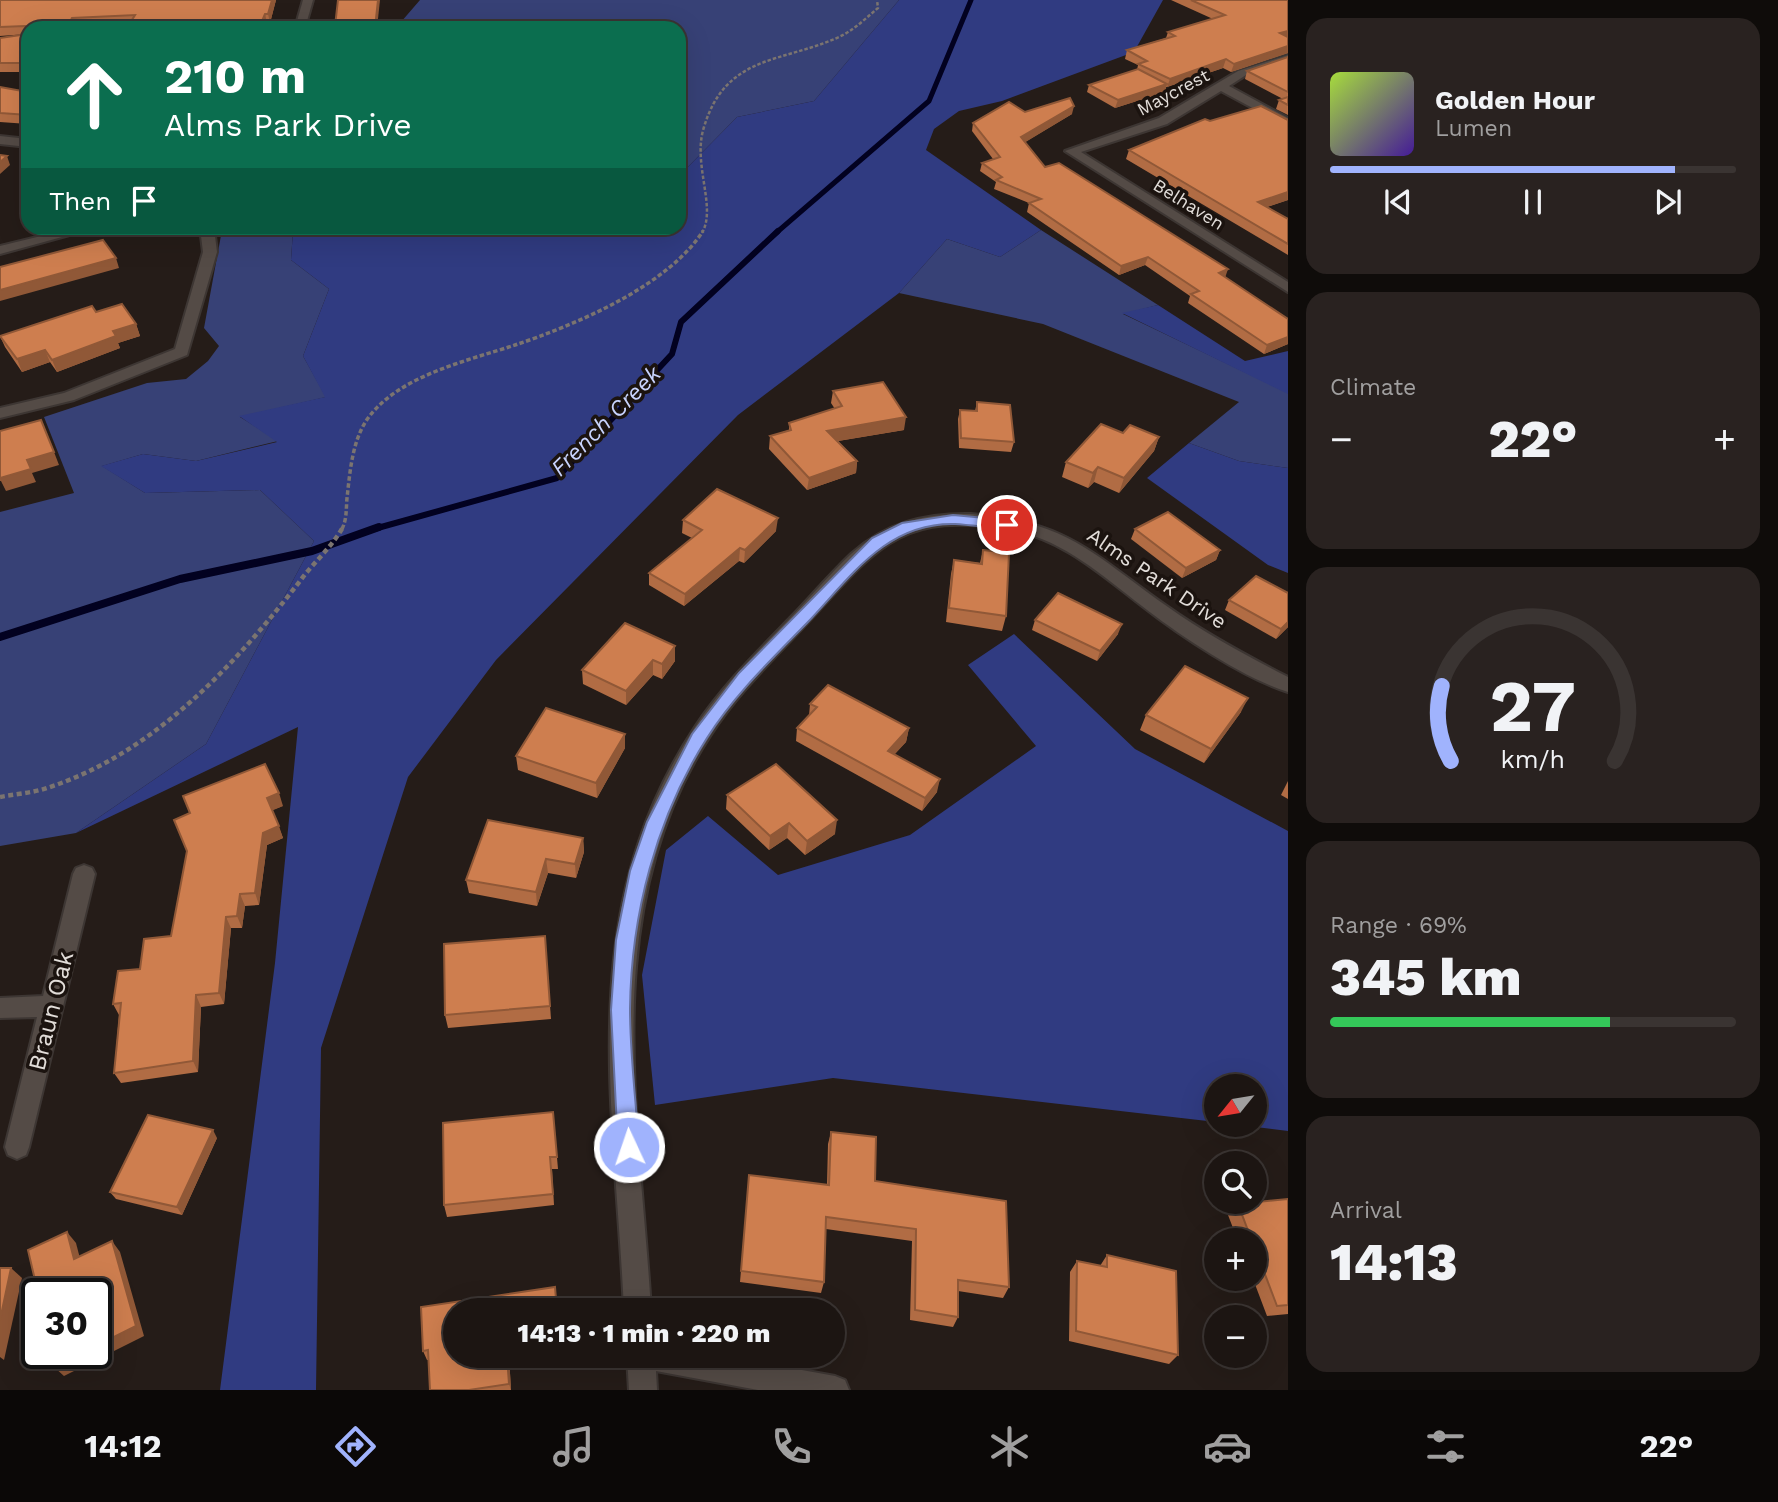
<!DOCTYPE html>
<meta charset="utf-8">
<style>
:root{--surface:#1c1512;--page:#292220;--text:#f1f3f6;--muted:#a09f9f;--line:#3a3432;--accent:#a0b3fd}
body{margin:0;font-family:"Work Sans",sans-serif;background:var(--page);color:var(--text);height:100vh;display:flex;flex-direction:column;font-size:26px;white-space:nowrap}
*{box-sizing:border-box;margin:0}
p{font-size:23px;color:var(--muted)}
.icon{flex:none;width:38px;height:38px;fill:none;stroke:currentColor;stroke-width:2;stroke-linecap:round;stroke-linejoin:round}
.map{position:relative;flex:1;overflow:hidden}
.panel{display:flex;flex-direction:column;gap:18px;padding:18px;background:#0f0c0a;width:490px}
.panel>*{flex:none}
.guide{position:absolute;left:21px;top:21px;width:665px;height:214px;border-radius:21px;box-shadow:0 7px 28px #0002,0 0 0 2px var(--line);background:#0b6e4f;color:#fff;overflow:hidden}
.needle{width:46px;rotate:240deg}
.controls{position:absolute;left:1204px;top:1074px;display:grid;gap:14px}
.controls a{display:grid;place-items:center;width:63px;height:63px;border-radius:50%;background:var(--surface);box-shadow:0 7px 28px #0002,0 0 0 2px var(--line);font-size:35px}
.speed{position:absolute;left:21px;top:1278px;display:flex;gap:14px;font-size:35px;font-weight:700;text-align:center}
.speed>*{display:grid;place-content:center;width:91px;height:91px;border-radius:50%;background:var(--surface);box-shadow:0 7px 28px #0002,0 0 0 2px var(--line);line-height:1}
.speed .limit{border:4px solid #111;border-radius:10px;background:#fff;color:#111}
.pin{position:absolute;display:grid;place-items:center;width:60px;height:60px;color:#fff;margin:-30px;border:4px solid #fff;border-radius:50%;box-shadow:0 2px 7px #0007}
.me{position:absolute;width:77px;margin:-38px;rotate:357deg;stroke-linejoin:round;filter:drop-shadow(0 0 5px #0008)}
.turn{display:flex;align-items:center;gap:24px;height:147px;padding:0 28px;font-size:32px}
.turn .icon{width:91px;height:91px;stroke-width:2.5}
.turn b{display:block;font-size:49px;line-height:60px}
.then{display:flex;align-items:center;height:66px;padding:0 28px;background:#0003;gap:14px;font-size:26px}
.big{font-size:52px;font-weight:800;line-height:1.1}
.panel .tile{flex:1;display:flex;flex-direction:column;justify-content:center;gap:10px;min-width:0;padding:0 24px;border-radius:21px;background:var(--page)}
.panel .dial{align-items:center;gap:0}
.dial svg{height:182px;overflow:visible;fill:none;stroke:var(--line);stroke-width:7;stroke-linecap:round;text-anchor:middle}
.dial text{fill:var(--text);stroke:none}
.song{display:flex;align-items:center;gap:21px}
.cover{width:84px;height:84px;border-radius:10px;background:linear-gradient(135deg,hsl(80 70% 55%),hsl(260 70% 35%))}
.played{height:7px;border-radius:4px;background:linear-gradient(90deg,var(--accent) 85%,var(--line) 85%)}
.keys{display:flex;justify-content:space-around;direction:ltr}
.heat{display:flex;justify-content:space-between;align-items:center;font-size:38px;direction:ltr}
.charge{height:10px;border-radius:5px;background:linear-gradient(90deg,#34c759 69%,var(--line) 0)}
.trip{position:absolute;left:443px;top:1298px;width:402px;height:70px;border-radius:35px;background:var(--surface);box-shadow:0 7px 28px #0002,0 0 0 2px var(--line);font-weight:800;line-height:70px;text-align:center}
.dock{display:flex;height:112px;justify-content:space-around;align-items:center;background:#0b0807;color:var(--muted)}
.dock .icon{width:49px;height:49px}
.dock .selected{color:var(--accent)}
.dock b{font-size:32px;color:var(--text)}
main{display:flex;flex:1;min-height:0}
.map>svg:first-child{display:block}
.green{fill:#374176}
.forest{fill:#303b81}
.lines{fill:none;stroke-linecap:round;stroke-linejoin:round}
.stream-far2{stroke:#020120;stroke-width:5}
.stream-far1{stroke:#020120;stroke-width:6}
.stream{stroke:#020120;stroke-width:8}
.minor-casing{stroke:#3d3633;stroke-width:4}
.path-far2{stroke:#7b7470;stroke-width:2.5;stroke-dasharray:3.5 2;stroke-linecap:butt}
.path-far1{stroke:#7b7470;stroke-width:3.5;stroke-dasharray:4.5 2.5;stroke-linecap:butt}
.path{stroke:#7b7470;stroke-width:4.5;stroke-dasharray:5 3.5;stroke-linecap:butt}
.minor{fill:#544b46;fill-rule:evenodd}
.wall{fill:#b16c44}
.shaded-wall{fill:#905837}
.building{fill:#ce7e4f;stroke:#905837;stroke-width:2}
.route{fill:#a0b3fd;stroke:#6874a4;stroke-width:2}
.labels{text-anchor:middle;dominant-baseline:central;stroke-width:7;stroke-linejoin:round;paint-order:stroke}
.far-street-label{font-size:18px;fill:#e2ddd9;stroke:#1b130f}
.street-label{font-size:21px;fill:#e2ddd9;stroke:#1b130f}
.water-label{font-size:23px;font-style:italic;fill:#c8d3fd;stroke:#1b130f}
.near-street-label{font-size:24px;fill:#e2ddd9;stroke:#1b130f}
</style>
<main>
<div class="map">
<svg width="1288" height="1390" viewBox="0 0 1288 1390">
<rect width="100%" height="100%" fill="#251c18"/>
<g class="green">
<polygon points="420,0 899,0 814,101 737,117 683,172 679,172 679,28 400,28 401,22"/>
<polygon points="219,228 302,228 293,231 291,260 329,289 303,356 326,397 240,417 278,441 196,461 143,454 102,466 145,493 260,490 314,541 206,744 76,833 0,846 0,512 74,493 44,417 147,383 186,379 208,361 219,346 204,328 222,230"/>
<polygon points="1041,230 1158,305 1123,314 1288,393 1288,468 1239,461 1189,443 1239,402 1043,324 899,293 947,239 1000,257"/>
</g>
<g class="forest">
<polygon points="899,0 1163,0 1134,52 1002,101 959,111 934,129 926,150 1041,230 1000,257 947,239 899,293 738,415 496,660 408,777 321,1048 316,1390 220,1390 275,963 298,727 76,833 206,744 314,541 260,490 145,493 101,466 143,454 196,461 277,442 239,416 325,397 303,356 329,289 291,260 293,231 302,228 679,228 679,172 683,172 737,117 814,101"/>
<polygon points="1158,305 1245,361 1288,351 1288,394 1122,313"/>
<polygon points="1189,443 1239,461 1288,468 1288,573 1268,565 1147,478"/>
<polygon points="1014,634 1135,749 1288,831 1288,1131 1240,1125 1255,1125 1255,1087 1216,1087 1216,1122 833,1078 655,1105 642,975 666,850 708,816 778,875 910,835 1036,746 968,665"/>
</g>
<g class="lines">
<polyline class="stream-far2" points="776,233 929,101 971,0"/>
<polyline class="stream-far1" points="374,529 557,478 672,354 681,322 778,231"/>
<polyline class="stream" points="0,637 180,579 312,551 379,527"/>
<g class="minor-casing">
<g id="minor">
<polygon points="303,0 313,0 305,28 295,28"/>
<polygon points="1288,55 1288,62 1246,75 1229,86 1288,118 1288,127 1221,91 1167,124 1081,152 1288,282 1288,292 1065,151 1159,118 1238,71"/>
<polygon points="0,136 28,139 28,147 0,144"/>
<polygon points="74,228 95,228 0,254 0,246"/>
<polygon points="200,228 214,228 217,252 187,355 74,400 0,418 0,408 64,393 175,349 203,252"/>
<path d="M 971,514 C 1070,522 1092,554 1168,607 C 1206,634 1247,656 1288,677 L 1288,692 C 1243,678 1179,635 1142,606 C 1099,573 1061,538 1007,529 C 902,512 878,546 812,618 C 777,656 738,692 710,736 C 596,910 640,1116 651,1311 L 624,1311 C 615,1104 573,912 695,727 C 722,686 758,651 793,615 C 812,595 831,573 851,554 C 886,523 925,513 971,514 Z"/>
<polygon points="84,865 92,868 95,874 29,1147 26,1155 17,1159 8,1155 5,1147 37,1017 0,1018 0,998 43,996 73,874 76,868"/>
<polygon points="627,1356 725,1356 835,1376 845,1380 849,1390 758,1390 656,1371 657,1390 629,1390"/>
</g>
</g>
<path class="path-far2" d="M 702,233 C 717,207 692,164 704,127 C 726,54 782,63 839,37 C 854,30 866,18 878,8 L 877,0"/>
<path class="path-far1" d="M 342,529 C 347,519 346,509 347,498 C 350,472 352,443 366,421 C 396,376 467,361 515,345 C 575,325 668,286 703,231"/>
<path class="path" d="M 0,797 C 15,794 32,793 47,788 C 153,754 234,666 300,581 C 313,563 332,547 343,527"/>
<use href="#minor" class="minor"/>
</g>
<g class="wall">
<polygon points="0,0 276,0 270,23 129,24 75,26 74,28 28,28 28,72 0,72 0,38 28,34 0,36"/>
<polygon points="1171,0 1288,0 1288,53 1231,72 1223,68 1167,87 1166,87 1165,92 1115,108 1087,92 1089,85 1137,70 1138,65 1125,59 1127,50 1166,38 1168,32 1213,19"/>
<polygon points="1288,57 1288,115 1276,109 1279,100 1283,99 1245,79 1247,71"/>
<polygon points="0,87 28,92 28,124 0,122"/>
<polygon points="1025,112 1072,114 1025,142 1045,167 1225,277 1288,319 1288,344 1264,354 1188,303 1190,296 1145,265 1119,275 1027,212 1029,203 994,189 996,182 980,171 982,163 993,159 972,131 973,123"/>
<polygon points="1210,121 1288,200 1267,207 1288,219 1288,255 1126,159 1129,150"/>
<polygon points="96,312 136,324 140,336 118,343 120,348 57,372 50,362 22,372 5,347 0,336"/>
<polygon points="833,391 904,430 838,441 857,461 856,473 807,490 769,449 770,436 789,430 789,423 835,409 831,403"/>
<polygon points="977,402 1014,442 1011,452 959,448 958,419 960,410 975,411"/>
<polygon points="1123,433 1159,437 1154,451 1119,493 1094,482 1088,488 1062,477 1066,462"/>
<polygon points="683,520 776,531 744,563 739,561 684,606 649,585 649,573 692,538 682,533"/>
<polygon points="1135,529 1220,550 1216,560 1182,578 1131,539"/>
<polygon points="983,550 1006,616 1002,631 946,622 951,574 954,560 980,563"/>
<polygon points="1229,600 1288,627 1276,639 1225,610"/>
<polygon points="1035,620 1118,634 1097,661 1032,630"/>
<polygon points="675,646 675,661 662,679 653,675 626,705 583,684 582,670"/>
<polygon points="810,704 909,728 906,742 894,754 937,792 922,811 796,741 797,728 809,716"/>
<polygon points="1241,712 1204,763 1140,730 1146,715"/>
<polygon points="625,734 625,748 597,798 518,770 516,756"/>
<polygon points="1288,781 1288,799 1281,795"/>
<polygon points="727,795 835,834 805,855 787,838 769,850 726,809"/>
<polygon points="283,806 272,810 283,838 267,845 259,905 245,906 242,928 231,928 224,1004 201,1007 198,1072 121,1083 114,1073 119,1015 113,1004 140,969 171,936 187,851 174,820"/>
<polygon points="583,838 584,852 576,878 548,873 537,906 469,893 466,880"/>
<polygon points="545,936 551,1019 448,1028 445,1015"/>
<polygon points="553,1112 558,1169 552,1169 554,1205 447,1217 444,1205"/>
<polygon points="831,1132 875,1181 1009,1287 1003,1298 958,1291 958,1317 953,1327 910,1320 912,1241 826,1229 824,1282 821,1293 740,1282 749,1175 827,1185 828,1144"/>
<polygon points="217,1138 182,1215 116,1199 110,1192"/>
<polygon points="1288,1199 1288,1314 1267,1316 1253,1279 1255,1279 1255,1241 1238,1241 1228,1215 1238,1204"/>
<polygon points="1107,1255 1178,1355 1169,1364 1069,1341 1070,1272 1077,1261 1100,1266"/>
<polygon points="421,1307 455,1356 510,1356 509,1356 511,1390 430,1390 429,1360 427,1360 423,1351"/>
</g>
<g class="shaded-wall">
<polygon points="272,0 276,0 270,23 268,14"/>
<polygon points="378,0 380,0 377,28 375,28"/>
<polygon points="265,14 267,23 265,28 259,28"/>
<polygon points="72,18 75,26 74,28 67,28"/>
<polygon points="1288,31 1288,38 1280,33"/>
<polygon points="1288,46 1288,53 1231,72 1234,64"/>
<polygon points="1226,59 1223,68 1167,87 1170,79"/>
<polygon points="1167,84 1165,92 1115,108 1118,100"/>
<polygon points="1074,106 1072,114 1019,146 1021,137"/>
<polygon points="7,156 10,165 0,174 0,162"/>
<polygon points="1288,192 1288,200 1255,211 1258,202"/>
<polygon points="1148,257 1145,265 1119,275 1121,266"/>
<polygon points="116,258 119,268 0,301 0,290"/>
<polygon points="1228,269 1225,278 1219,273"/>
<polygon points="136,324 140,336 118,343 120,348 57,372 52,360 113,331"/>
<polygon points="1288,337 1288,344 1264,354 1267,345"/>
<polygon points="45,350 50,362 22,372 17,359"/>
<polygon points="906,417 904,430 826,443 827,431"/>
<polygon points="1159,437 1154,451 1119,493 1124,478"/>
<polygon points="54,452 59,465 32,473 36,482 6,491 1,481 0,481 0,476 27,460"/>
<polygon points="857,461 856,473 807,490 809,478"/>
<polygon points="1098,467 1094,482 1088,488 1093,473"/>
<polygon points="778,518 776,531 744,563 745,550"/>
<polygon points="740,548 739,561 684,606 685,594"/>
<polygon points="1220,550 1216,560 1182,578 1186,568"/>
<polygon points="1288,622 1288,627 1276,639 1281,629"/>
<polygon points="1122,624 1118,634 1097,661 1100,651"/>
<polygon points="675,646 675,661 662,679 662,664"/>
<polygon points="653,660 653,675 626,705 626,691"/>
<polygon points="1248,698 1241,712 1204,763 1211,749"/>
<polygon points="909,728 906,742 886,764 888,751"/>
<polygon points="625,734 625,748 597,798 596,783"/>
<polygon points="940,779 937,792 922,811 925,798"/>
<polygon points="279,793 283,806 271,811 267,798"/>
<polygon points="837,820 835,834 805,855 807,841"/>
<polygon points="789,823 787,838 769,850 770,836"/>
<polygon points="279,826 283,838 267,845 259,905 255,893 263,833"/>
<polygon points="583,838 584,852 576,878 575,864"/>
<polygon points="546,859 548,873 537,906 536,892"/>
<polygon points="240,894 245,906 242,928 237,916"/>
<polygon points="226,917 231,928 224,1004 219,993"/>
<polygon points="196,995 201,1007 198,1072 193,1061"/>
<polygon points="213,1130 217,1138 182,1215 177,1207"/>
<polygon points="67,1232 76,1243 83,1270 74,1259"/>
<polygon points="112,1241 120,1252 144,1336 64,1376 54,1367 82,1353 96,1353 96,1346"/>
<polygon points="11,1268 22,1278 4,1360 0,1357 0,1320"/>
<polygon points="507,1356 509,1356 511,1390 509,1384"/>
</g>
<g class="building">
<polygon points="0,0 272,0 268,14 265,14 259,28 127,28 135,15 72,18 67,28 28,28 28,63 0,63 0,38 28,34 25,26 0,27"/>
<polygon points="338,0 378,0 375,28 330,28 331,26 335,26"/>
<polygon points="1191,0 1288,0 1288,31 1280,33 1288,37 1288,46 1234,64 1226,59 1170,79 1138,64 1147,61 1127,50 1175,36 1168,32 1225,15"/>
<polygon points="1288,57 1288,92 1247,71"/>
<polygon points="1138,69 1167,84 1118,100 1089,85"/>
<polygon points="0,87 28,92 28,115 0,113"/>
<polygon points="1288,97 1288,105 1279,100"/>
<polygon points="1070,98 1074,106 1021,137 1045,167 1059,163 1228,269 1219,273 1288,319 1288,337 1267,345 1191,294 1199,291 1148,257 1121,266 1029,203 1041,199 996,180 1002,177 982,163 1000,157 973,123 1009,102 1025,112"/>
<polygon points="1261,106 1288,120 1288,192 1258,202 1288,219 1288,244 1129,150 1205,119 1210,121"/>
<polygon points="0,155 7,156 0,162"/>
<polygon points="103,240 116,258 0,290 0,267"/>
<polygon points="122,304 136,324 113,331 116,336 52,360 45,350 17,359 0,336 92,306 96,312"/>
<polygon points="883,382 906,417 827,431 857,461 809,478 770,436 791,430 789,423 842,406 833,391"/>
<polygon points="977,402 1010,405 1014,442 961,438 960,410 977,411"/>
<polygon points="41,420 54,452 27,460 31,469 0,478 0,431"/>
<polygon points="1101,424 1123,433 1130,425 1159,437 1124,478 1098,467 1093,473 1066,462"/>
<polygon points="717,489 778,518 745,550 740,548 685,594 649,573 702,530 683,520"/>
<polygon points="1168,512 1220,550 1186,568 1135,529"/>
<polygon points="983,550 1009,553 1006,616 949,608 954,560 982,564"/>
<polygon points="1256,576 1288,593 1288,622 1281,629 1229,600"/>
<polygon points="1058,593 1122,624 1100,651 1035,620"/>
<polygon points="625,623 675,646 662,664 653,660 626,691 582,670"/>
<polygon points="1185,666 1248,698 1211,749 1146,715"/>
<polygon points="828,685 909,728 888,751 940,779 925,798 797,728 817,707 810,704"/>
<polygon points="546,708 625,734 596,783 516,756"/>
<polygon points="265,764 279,793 267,798 279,826 263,833 255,893 240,894 237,916 226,917 219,993 196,995 193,1061 114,1073 121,1003 113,1004 118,971 140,969 144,939 171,936 187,851 174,820 190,813 183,796"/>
<polygon points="776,764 837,820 807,841 789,823 770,836 727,795"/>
<polygon points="488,820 583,838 575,864 546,859 536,892 466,880"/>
<polygon points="545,936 550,1006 445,1015 444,944"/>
<polygon points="553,1112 557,1157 550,1157 553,1194 444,1205 443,1123"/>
<polygon points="148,1115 213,1130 177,1207 110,1192"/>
<polygon points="831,1132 876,1137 875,1181 1006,1201 1009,1287 958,1280 958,1317 915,1310 916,1229 826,1217 824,1282 741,1271 749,1175 829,1185"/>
<polygon points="1288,1199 1288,1305 1277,1306 1255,1248 1255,1241 1252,1241 1238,1204"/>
<polygon points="67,1232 74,1259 112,1241 136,1326 96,1346 96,1293 38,1293 28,1250"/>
<polygon points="1107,1255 1176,1271 1178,1355 1076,1331 1077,1261 1107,1267"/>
<polygon points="0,1268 11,1268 0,1320"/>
<polygon points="555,1287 557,1311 455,1311 455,1356 507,1356 509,1384 469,1390 430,1390 428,1350 423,1351 421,1307"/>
<polygon points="51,1353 82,1353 54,1367"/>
</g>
<path class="route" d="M 953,515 L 1007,520 L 1015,525 L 1007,529 C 990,528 972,525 955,524 C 886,522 850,578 807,623 C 772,659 734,695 707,738 C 656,818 631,915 630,1009 C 630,1055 636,1101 639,1147 L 636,1154 L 629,1157 L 621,1154 L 618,1147 L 611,1010 L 616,940 L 630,871 L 647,822 L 692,734 L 739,673 L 872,538 L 902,523 Z"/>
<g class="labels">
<g class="far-street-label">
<text transform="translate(1173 92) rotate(-28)">Maycrest</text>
<text transform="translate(1189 204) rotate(32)">Belhaven</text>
</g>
<g class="street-label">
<text transform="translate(1157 578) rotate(34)">Alms Park Drive</text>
</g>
<g class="water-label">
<text transform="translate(606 421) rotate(-45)">French Creek</text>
</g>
<g class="near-street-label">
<text transform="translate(51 1011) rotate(-76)">Braun Oak</text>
</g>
</g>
</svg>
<div class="controls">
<a><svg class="needle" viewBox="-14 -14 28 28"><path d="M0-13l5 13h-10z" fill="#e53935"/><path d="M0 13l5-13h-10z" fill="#a09f9f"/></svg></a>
<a><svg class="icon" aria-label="search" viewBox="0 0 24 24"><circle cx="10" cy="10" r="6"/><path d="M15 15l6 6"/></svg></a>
<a>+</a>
<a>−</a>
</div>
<div class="speed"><div class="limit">30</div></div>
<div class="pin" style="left:1007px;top:525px;background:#d93025"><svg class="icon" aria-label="arrive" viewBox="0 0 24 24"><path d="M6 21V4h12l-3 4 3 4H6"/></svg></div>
<svg class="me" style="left:629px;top:1147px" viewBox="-20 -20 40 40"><circle r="17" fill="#a0b3fd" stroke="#fff" stroke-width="3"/><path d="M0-11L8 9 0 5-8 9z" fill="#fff"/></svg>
<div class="trip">14:13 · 1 min · 220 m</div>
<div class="guide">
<div class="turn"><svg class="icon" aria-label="ahead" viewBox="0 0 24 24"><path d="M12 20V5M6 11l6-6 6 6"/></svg><div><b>210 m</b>Alms Park Drive</div></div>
<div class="then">Then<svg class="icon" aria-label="arrive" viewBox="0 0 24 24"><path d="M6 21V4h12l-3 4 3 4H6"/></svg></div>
</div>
</div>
<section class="panel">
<div class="tile">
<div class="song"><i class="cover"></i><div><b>Golden Hour</b><p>Lumen</p></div></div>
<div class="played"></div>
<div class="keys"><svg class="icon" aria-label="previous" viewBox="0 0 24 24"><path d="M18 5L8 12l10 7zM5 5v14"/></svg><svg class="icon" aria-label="pause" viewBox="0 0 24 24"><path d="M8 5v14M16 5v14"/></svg><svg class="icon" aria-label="next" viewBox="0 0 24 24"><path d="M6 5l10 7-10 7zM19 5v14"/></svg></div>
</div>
<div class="tile"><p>Climate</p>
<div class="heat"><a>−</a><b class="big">22°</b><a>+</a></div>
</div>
<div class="tile dial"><svg viewBox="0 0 100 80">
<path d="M14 69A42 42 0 1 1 86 69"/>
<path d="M14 69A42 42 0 0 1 10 36" stroke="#a0b3fd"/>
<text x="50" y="56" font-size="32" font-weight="700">27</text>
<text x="50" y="72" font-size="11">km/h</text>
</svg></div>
<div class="tile"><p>Range · 69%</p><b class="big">345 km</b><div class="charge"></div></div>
<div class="tile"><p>Arrival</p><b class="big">14:13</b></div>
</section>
</main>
<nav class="dock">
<b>14:12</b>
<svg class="icon selected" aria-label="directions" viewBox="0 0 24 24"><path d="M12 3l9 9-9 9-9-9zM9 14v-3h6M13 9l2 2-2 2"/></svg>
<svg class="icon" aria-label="music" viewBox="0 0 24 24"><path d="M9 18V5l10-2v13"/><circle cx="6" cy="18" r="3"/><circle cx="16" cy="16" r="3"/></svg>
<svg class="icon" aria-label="phone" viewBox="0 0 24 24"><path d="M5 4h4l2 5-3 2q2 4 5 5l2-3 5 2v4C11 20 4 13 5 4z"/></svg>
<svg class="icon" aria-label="climate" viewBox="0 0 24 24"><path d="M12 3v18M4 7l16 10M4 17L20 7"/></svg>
<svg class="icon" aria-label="car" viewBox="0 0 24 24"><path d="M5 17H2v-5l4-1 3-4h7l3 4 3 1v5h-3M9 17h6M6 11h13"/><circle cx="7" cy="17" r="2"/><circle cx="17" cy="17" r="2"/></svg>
<svg class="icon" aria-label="filters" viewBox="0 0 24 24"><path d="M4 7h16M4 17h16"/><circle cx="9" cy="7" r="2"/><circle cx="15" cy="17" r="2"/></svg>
<b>22°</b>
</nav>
